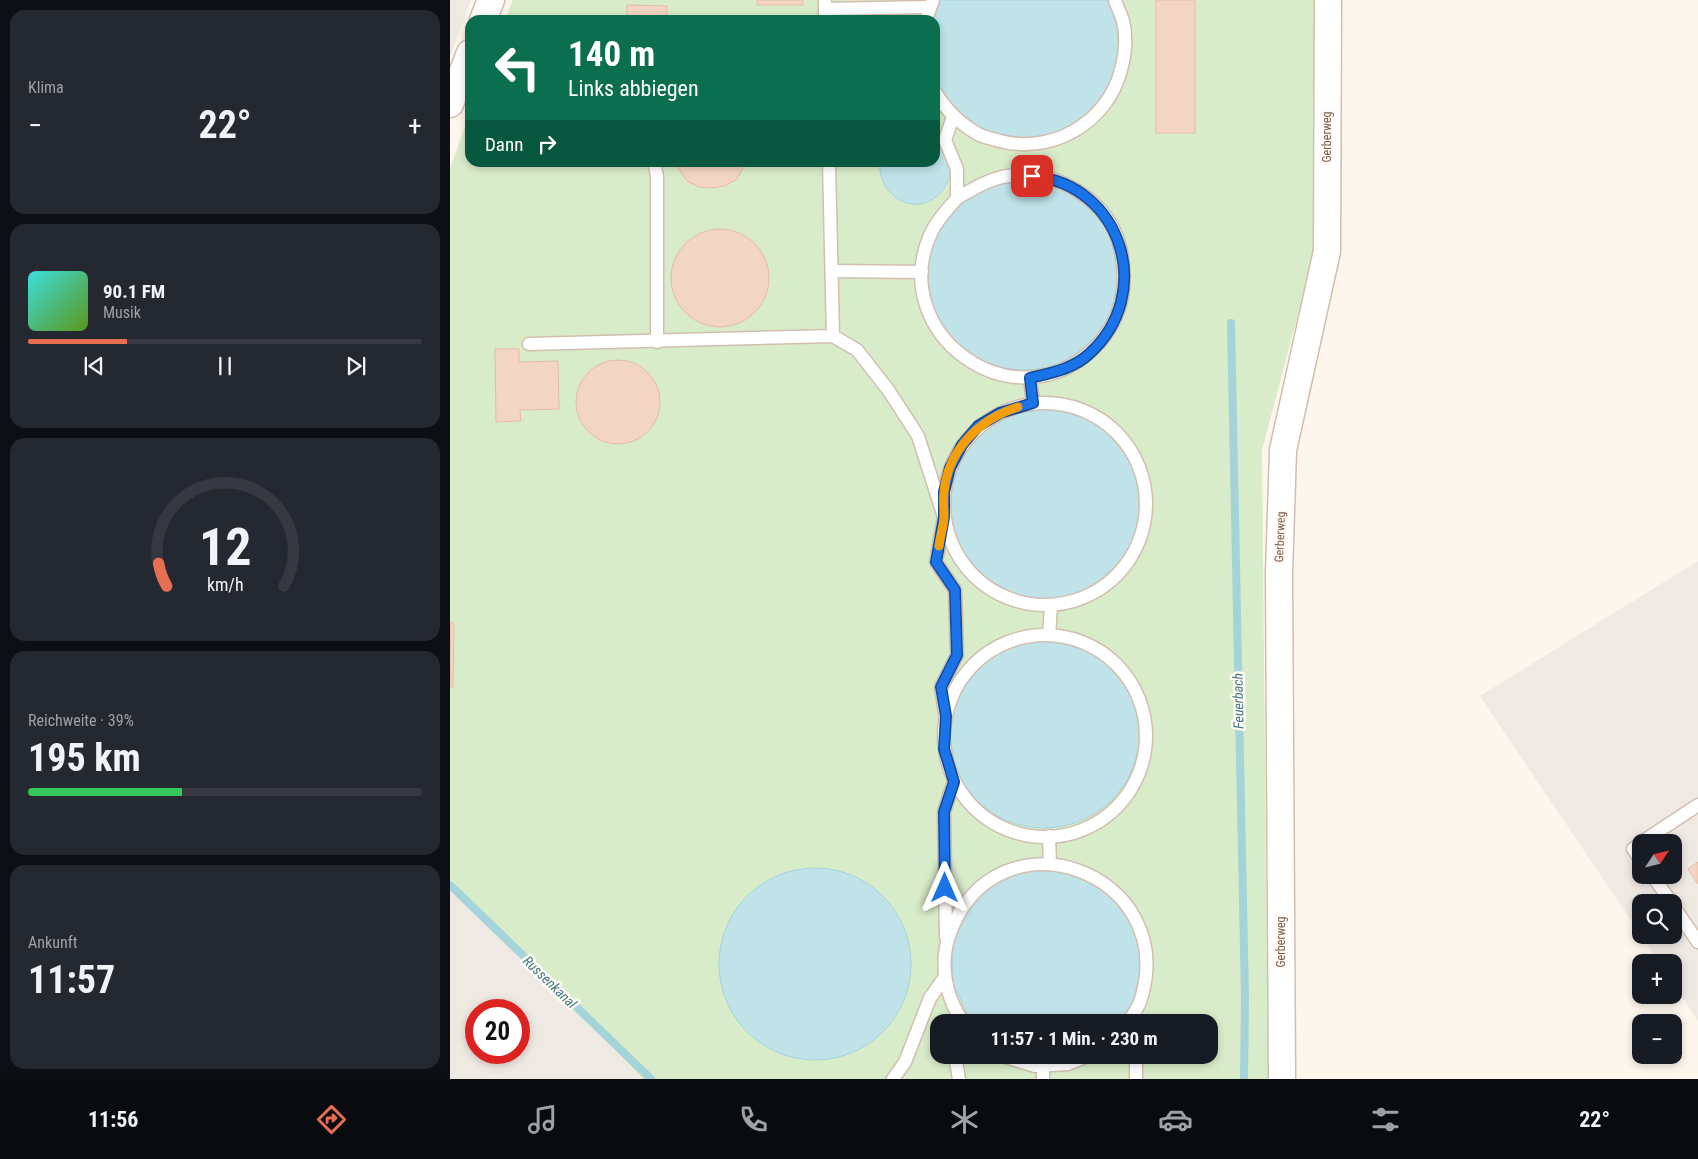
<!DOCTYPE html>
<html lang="de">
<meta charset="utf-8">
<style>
:root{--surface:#171b24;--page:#242831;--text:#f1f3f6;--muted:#9ea1a6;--line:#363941;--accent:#e76f51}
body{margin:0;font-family:"Roboto Condensed",sans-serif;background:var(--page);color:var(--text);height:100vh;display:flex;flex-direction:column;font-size:19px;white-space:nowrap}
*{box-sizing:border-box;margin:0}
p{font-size:16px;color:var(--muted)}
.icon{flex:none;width:28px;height:28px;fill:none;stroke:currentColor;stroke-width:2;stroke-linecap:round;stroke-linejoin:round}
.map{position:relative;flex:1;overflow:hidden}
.panel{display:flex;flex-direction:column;gap:10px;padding:10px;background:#0d0f14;width:450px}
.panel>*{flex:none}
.banner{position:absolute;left:15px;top:15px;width:475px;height:152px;border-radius:15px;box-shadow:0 2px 8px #0003;background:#0b6e4f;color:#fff;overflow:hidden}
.needle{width:32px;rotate:55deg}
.buttons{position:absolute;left:1182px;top:834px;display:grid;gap:10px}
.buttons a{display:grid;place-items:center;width:50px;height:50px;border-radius:10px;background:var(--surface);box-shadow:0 2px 8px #0003;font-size:25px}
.speed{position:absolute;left:15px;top:999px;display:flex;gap:10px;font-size:25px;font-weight:700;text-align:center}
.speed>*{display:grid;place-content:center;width:65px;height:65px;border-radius:50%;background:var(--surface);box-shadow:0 2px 8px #0003;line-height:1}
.speed .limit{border:8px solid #d22;background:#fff;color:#111}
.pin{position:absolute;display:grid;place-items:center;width:42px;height:42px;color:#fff;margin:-21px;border-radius:10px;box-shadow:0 2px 8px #0006}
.me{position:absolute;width:55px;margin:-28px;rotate:0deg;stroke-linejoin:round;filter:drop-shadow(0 0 4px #0008)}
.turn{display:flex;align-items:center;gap:18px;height:105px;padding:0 20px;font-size:22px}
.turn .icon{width:65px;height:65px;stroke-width:2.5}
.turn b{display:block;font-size:35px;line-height:42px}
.then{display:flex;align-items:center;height:48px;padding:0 20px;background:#0003;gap:10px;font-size:19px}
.big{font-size:38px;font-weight:700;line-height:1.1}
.panel .widget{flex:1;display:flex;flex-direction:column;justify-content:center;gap:8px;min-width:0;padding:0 18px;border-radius:15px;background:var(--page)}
.panel .dial{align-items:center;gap:0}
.dial svg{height:130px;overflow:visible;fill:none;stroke:var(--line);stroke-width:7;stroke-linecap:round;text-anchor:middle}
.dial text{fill:var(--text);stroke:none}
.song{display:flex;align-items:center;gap:15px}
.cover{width:60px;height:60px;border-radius:8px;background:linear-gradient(135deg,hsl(180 70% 55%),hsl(90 70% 35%))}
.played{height:5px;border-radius:2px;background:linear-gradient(90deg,var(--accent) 25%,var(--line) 25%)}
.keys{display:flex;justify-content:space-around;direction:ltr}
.heat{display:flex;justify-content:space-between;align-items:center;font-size:28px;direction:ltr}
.charge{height:8px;border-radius:4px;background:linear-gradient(90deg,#34c759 39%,var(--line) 0)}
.trip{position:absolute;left:480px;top:1014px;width:288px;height:50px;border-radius:15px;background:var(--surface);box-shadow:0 2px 8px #0003;font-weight:700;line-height:50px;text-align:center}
.tab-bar{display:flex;height:80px;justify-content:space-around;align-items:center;background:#090b0e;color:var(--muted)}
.tab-bar .icon{width:35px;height:35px}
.tab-bar .on{color:var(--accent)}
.tab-bar b{font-size:22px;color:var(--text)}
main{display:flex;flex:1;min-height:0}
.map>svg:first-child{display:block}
.industrial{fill:#efe9e4;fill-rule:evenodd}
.green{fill:#d8ecc9;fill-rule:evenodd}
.water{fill:#bfe3e8;stroke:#a5d3da}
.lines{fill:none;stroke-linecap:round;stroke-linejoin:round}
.stream{stroke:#a5d3da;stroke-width:8}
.building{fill:#f3d5c3;stroke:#e6bba3}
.service-casing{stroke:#d1beb0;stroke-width:15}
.minor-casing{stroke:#d1beb0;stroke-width:29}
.service{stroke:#fff;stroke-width:12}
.minor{stroke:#fff;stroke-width:26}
.route-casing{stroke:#114b97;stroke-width:12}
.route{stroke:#1a73e8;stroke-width:9}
.slow{stroke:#f59e0b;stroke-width:9}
.labels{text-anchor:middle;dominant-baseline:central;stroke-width:5;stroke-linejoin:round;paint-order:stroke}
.street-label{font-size:12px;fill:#7a5c4d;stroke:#fffaf3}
.water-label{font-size:14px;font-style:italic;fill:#437c86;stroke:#fffaf3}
</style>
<main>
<section class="panel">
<div class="widget"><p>Klima</p>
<div class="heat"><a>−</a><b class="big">22°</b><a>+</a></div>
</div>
<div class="widget">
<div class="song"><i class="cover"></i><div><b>90.1 FM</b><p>Musik</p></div></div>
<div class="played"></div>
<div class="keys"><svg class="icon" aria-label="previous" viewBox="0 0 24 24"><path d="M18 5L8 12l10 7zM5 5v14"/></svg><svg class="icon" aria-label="pause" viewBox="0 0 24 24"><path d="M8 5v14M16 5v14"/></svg><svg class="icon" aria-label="next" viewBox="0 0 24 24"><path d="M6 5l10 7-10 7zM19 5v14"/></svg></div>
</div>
<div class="widget dial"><svg viewBox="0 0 100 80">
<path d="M14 69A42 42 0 1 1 86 69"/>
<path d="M14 69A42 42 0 0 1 9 55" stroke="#e76f51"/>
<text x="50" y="56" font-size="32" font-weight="700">12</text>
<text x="50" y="72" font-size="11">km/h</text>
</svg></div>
<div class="widget"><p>Reichweite · 39%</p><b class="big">195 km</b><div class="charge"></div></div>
<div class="widget"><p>Ankunft</p><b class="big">11:57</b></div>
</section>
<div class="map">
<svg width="1248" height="1079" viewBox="0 0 1248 1079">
<rect width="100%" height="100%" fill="#fdf6ec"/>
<g class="industrial">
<polygon points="0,0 21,0 0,57"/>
<path d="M 1248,561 L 1248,1021 L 1224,985 L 1224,962 L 1209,962 L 1030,696 ZM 1191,842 L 1224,842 L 1224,875 L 1191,875 ZM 1191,902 L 1224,902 L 1224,935 L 1191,935 Z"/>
<path d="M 0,879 L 193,1079 L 0,1079 ZM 26,1010 L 69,1010 L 69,1052 L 26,1052 Z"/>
</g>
<path class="green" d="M 63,0 L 864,0 L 864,254 L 812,450 L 818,1079 L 193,1079 L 0,879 L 0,168 L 20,114 L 20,162 L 485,162 L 485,20 L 55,20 ZM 489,1022 L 759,1022 L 759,1055 L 489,1055 Z"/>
<g class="water">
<path d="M 488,0 L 658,0 C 705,98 584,186 510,114 C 500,105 490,95 485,81 C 482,69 485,35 485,20 L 481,20 Z"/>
<path d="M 485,139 C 527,174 473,230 439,191 C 432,183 429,173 430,162 L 485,162 Z"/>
<circle cx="574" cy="274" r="96"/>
<circle cx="594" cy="503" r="96"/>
<circle cx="594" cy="732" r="96"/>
<path d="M 577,867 C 591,869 641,875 649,881 C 694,908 707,985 670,1022 L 523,1022 L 519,1018 L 503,983 L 502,944 L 517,907 L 544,881 Z"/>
<circle cx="365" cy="964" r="96"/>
</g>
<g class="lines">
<g class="stream">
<polyline points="781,323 795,998 794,1079"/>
<polyline points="0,885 201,1079"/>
</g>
</g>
<g class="building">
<rect x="307" y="0" width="46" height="5"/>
<rect x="706" y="0" width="39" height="133"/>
<polygon points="177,5 217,6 217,20 177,20"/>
<polygon points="224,162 296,162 287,179 275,186 262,188 249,187 237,181"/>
<circle cx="270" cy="278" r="49"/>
<polygon points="45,349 69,349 69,362 108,361 109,409 70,410 71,421 46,422"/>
<circle cx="168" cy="402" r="42"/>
<polygon points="0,622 4,623 3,687 0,687"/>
<polygon points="1248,862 1248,884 1238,869"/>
</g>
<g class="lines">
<g class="service-casing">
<g id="service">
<polyline points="375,0 375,20"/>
<polyline points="375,9 479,7"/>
<polyline points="476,20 483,0"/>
<path d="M 485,92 C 496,110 510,124 528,134 C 533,137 540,138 546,140 C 600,156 657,124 671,70 C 675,55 677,37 673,21 C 671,14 667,7 665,0"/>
<path d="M 503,117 L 495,140 L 507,169 L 507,198 C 498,209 488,219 482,231 C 432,334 569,432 650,342 C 674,314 678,282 670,247 C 659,202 611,172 566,175 C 544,176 526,187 507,198"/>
<polyline points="204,162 207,176 207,342"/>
<polyline points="382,271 472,272"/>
<polyline points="383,336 407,350 439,391 468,436 494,517 486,562 505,590 507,655 491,687 495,713"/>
<polyline points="79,344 383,336 379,162"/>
<polyline points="580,378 583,403"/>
<circle cx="595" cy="504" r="101"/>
<polyline points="599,635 601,606"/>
<circle cx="595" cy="736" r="101"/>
<polyline points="599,836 600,864"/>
<polyline points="1192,842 1248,805"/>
<polyline points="1191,843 1183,849 1191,860"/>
<polyline points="1202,875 1221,902"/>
<polyline points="1224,907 1248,942"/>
<polyline points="496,937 494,812 504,781"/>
<path d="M 513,1022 C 495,997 489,962 500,933 C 547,806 730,871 691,999 C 689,1007 683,1015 678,1022"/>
<polyline points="505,1055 509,1079"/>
<polyline points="549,1055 585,1066 618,1064 640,1055"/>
<polyline points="686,1055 686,1079"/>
<polyline points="443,1079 455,1062 480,998 494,978"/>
<polyline points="593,1079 593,1066"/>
</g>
</g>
<g class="minor-casing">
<g id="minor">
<polyline points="33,20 41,0"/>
<polyline points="0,104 20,53"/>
<polyline points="832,1079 829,574 833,450 877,251 878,0"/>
</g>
</g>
<use href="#service" class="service"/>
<use href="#minor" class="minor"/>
</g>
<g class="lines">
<g class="route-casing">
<path id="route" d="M 495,888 L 494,812 L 504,782 L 494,749 L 496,716 L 491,687 L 507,655 L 505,590 L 486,562 L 494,517 L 494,492 L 500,468 L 512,445 L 528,426 L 550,413 L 583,403 L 580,378 C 601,373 623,369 639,354 C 706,294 672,184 582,176"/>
</g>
<use href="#route" class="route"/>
<path class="slow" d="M 489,546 C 490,536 494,526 494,516 C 494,508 493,500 494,492 C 498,450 529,419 568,407"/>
</g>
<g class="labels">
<g class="street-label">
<text transform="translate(877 137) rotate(-90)">Gerberweg</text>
<text transform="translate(830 537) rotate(-88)">Gerberweg</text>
<text transform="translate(831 942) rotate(-90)">Gerberweg</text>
</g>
<g class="water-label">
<text transform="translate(788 701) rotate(-91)">Feuerbach</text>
<text transform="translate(100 982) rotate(44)">Russenkanal</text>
</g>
</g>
</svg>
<div class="buttons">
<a><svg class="needle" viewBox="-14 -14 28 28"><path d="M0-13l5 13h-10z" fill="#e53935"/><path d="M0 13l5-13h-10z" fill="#9ea1a6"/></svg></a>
<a><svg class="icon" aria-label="search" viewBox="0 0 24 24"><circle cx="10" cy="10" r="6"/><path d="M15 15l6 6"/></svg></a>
<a>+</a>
<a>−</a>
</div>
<div class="speed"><div class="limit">20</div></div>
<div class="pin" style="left:582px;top:176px;background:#d93025"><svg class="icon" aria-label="arrive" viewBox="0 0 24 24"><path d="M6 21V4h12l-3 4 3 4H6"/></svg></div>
<svg class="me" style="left:495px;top:888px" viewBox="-20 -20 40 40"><path d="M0-17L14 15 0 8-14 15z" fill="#1a73e8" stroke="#fff" stroke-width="4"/></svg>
<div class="trip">11:57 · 1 Min. · 230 m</div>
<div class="banner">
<div class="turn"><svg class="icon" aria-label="left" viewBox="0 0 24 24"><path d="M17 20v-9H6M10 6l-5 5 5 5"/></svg><div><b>140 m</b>Links abbiegen</div></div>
<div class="then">Dann<svg class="icon" aria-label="right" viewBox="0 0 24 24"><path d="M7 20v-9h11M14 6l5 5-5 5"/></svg></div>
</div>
</div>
</main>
<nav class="tab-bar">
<b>11:56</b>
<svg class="icon on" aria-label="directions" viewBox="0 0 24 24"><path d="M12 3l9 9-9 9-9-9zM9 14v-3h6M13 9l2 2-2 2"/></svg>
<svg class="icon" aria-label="music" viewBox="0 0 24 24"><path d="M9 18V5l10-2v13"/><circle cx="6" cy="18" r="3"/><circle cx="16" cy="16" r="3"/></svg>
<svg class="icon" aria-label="phone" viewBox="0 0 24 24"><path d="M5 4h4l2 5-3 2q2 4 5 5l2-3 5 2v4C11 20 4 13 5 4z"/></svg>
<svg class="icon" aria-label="climate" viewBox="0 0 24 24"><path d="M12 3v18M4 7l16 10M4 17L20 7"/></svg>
<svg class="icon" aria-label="car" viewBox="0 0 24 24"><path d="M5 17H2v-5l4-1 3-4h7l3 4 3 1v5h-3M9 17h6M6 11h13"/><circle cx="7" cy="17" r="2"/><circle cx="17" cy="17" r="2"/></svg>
<svg class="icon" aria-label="filters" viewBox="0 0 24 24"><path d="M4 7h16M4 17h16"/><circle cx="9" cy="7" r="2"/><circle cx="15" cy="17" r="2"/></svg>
<b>22°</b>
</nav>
